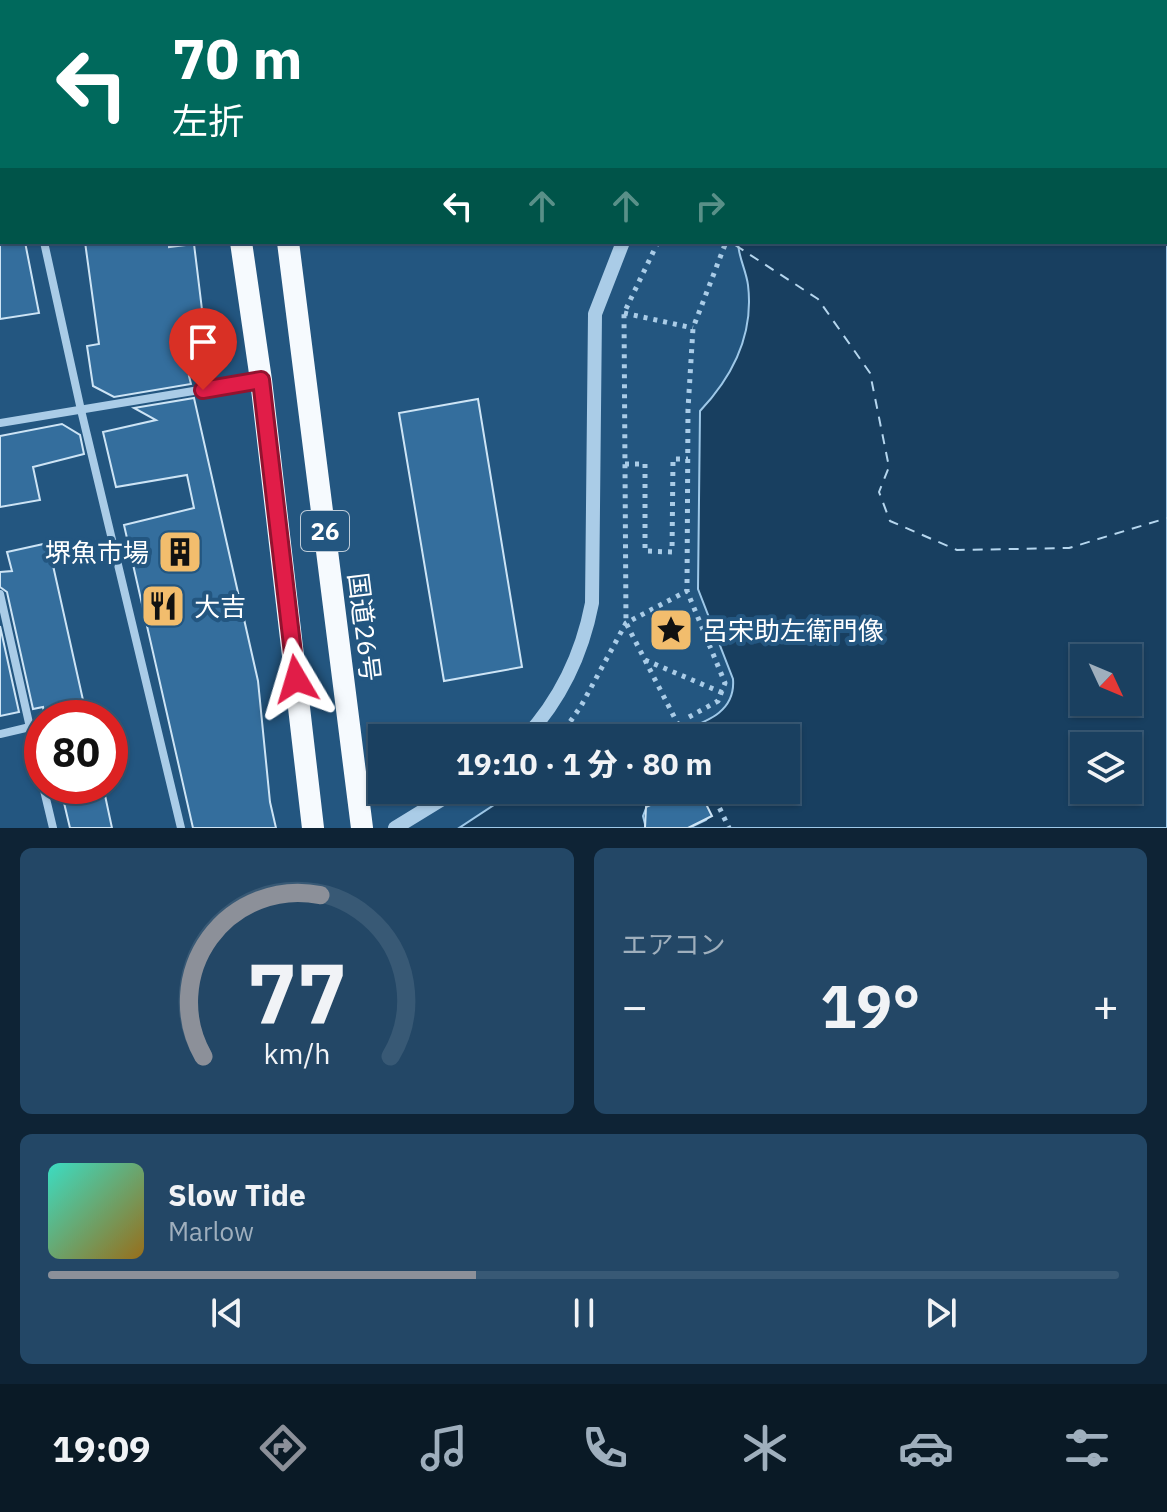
<!DOCTYPE html>
<html lang="ja">
<meta charset="utf-8">
<style>
:root{--surface:#1a4060;--page:#234766;--text:#f1f3f6;--muted:#9fafbd;--line:#385975;--accent:#8c9099}
body{margin:0;font-family:"IBM Plex Sans","Noto Sans JP",sans-serif;background:var(--page);color:var(--text);height:100vh;display:flex;flex-direction:column;font-size:30px;white-space:nowrap}
*{box-sizing:border-box;margin:0}
p{font-size:26px;color:var(--muted)}
.icon{flex:none;width:44px;height:44px;fill:none;stroke:currentColor;stroke-width:2;stroke-linecap:round;stroke-linejoin:round}
.map{position:relative;height:828px;overflow:hidden}
.drawer{display:flex;flex-direction:column;gap:20px;padding:20px;background:#0e2335;flex:1}
.drawer>*{flex:none}
.banner{position:absolute;left:0px;top:0px;width:1168px;height:244px;box-shadow:0 2px 6px #0004,0 0 0 2px var(--line);background:#00695c;color:#fff;overflow:hidden}
.needle{width:52px;rotate:134deg}
.controls{position:absolute;left:1070px;top:644px;display:grid;gap:16px}
.controls a{display:grid;place-items:center;width:72px;height:72px;border-radius:0px;background:var(--surface);box-shadow:0 2px 6px #0004,0 0 0 2px var(--line);font-size:40px}
.speed{position:absolute;left:24px;top:700px;display:flex;gap:16px;font-size:40px;font-weight:700;text-align:center}
.speed>*{display:grid;place-content:center;width:104px;height:104px;border-radius:50%;background:var(--surface);box-shadow:0 2px 6px #0004,0 0 0 2px var(--line);line-height:1}
.speed .limit{border:12px solid #d22;background:#fff;color:#111}
.pin{position:absolute;display:grid;place-items:center;width:68px;height:68px;color:#fff;margin:-82px -34px;border-radius:50% 50% 50% 0;rotate:-45deg;box-shadow:0 0 8px #0007}
.pin .icon{rotate:45deg}
.me{position:absolute;width:88px;margin:-44px;rotate:353deg;stroke-linejoin:round;filter:drop-shadow(0 0 6px #0008)}
.turn{display:flex;align-items:center;gap:28px;height:168px;padding:0 40px;font-size:36px}
.turn .icon{width:104px;height:104px;stroke-width:2.5}
.turn b{display:block;font-size:56px;line-height:68px}
.lanes{display:flex;align-items:center;height:76px;padding:0 40px;background:#0003;justify-content:center;gap:40px;direction:ltr}
.lanes .off{opacity:.35}
.big{font-size:60px;font-weight:800;line-height:1.1}
.drawer .card{flex:1;display:flex;flex-direction:column;justify-content:center;gap:12px;min-width:0;padding:0 28px;border-radius:12px;background:var(--page)}
.drawer .dial{align-items:center;gap:0}
.dial svg{height:208px;overflow:visible;fill:none;stroke:var(--line);stroke-width:7;stroke-linecap:round;text-anchor:middle}
.dial text{fill:var(--text);stroke:none}
.song{display:flex;align-items:center;gap:24px}
.cover{width:96px;height:96px;border-radius:12px;background:linear-gradient(135deg,hsl(170 70% 55%),hsl(40 70% 35%))}
.played{height:8px;border-radius:4px;background:linear-gradient(90deg,var(--accent) 40%,var(--line) 40%)}
.keys{display:flex;justify-content:space-around;direction:ltr}
.heat{display:flex;justify-content:space-between;align-items:center;font-size:44px;direction:ltr}
.drawer .tiles{flex:1;display:grid;gap:20px;grid-template-columns:1fr 1fr}
.card:last-child{grid-column:span 2}
.trip{position:absolute;left:368px;top:724px;width:432px;height:80px;border-radius:0px;background:var(--surface);box-shadow:0 2px 6px #0004,0 0 0 2px var(--line);font-weight:800;line-height:80px;text-align:center}
.tab-bar{display:flex;height:128px;justify-content:space-around;align-items:center;background:#0a1a26;color:var(--muted)}
.tab-bar .icon{width:56px;height:56px}
.tab-bar .selected{color:var(--accent)}
.tab-bar b{font-size:36px;color:var(--text)}
.map>svg:first-child{display:block}
.water{fill:#183f60;stroke:#9ec8e8;stroke-width:2;fill-rule:evenodd}
.lines{fill:none;stroke-linecap:round;stroke-linejoin:round}
.ferry{stroke:#b5d6ee;stroke-width:2;stroke-dasharray:10 8;stroke-linecap:butt}
.building{fill:#346e9d;stroke:#cde4f5;stroke-width:2}
.path{stroke:#aacce7;stroke-width:5;stroke-dasharray:4 6;stroke-linecap:butt}
.minor{stroke:#aacce7;stroke-width:8}
.tertiary{stroke:#aacce7;stroke-width:14}
.trunk{stroke:#f6fafe;stroke-width:22}
.route-casing{stroke:#92132f;stroke-width:20}
.route{stroke:#e11d48;stroke-width:14}
.labels{text-anchor:middle;dominant-baseline:central;stroke-width:8;stroke-linejoin:round;paint-order:stroke}
.shield{fill:#235680;stroke:#bdccd9;stroke-width:2}
.shield-label{font-size:24px;font-weight:bold;fill:#fff}
.poi-label{font-size:26px;fill:#fff;stroke:#235680;text-anchor:start}
.street-label{font-size:26px;fill:#fff;stroke:#235680}
</style>
<div class="map">
<svg width="1167" height="828" viewBox="0 0 1167 828">
<rect width="100%" height="100%" fill="#235680"/>
<g class="water">
<path d="M 858,0 L 1167,0 L 1167,828 L 689,828 L 706,820 L 710,814 L 699,790 L 786,790 L 786,738 L 675,738 L 674,734 C 701,723 736,715 733,679 L 698,589 L 700,411 C 733,376 754,334 748,285 C 746,270 738,256 738,242 L 1166,242 L 1166,2 L 857,2 ZM 1084,658 L 1128,658 L 1128,702 L 1084,702 ZM 1084,746 L 1128,746 L 1128,790 L 1084,790 Z"/>
<polygon points="551,790 680,790 647,806 643,816 646,828 459,828 494,805"/>
</g>
<g class="lines">
<polyline class="ferry" points="735,245 818,299 870,373 889,467 879,492 890,521 957,550 1069,548 1167,518"/>
</g>
<g class="building">
<polygon points="0,242 25,242 39,313 0,319"/>
<polygon points="85,242 169,242 169,247 194,244 204,326 208,325 216,372 189,376 191,384 114,397 93,386 87,346 99,344"/>
<polygon points="194,398 258,681 270,802 276,828 193,828 124,525 194,508 187,475 116,487 103,432 156,420 134,408"/>
<polygon points="478,399 522,667 444,681 399,413"/>
<polygon points="62,424 80,435 84,454 33,467 40,500 0,507 0,436"/>
<polygon points="48,543 87,718 45,718 43,707 33,709 7,592 0,587 0,572 12,571 7,552"/>
<polygon points="0,626 19,712 0,716"/>
<polygon points="60,786 103,786 112,828 70,828"/>
<polygon points="682,790 699,790 712,816 688,828 645,828 646,807"/>
</g>
<g class="lines">
<g class="path">
<polyline points="775,2 776,0"/>
<polyline points="845,2 847,0"/>
<polyline points="658,242 624,313 626,623 685,738"/>
<polyline points="624,313 693,328"/>
<polyline points="625,464 645,464 645,551 672,552 673,459 688,459"/>
<polyline points="645,660 723,693"/>
<polyline points="689,717 718,701 725,683 687,591 688,409 693,328 726,242"/>
<polyline points="559,738 581,706 626,623 687,591"/>
<polyline points="711,790 729,828"/>
</g>
<g class="minor">
<polyline points="44,242 81,410 181,828"/>
<polyline points="0,423 260,380"/>
<polyline points="0,594 42,781"/>
<polyline points="0,734 30,727"/>
<polyline points="43,786 53,828"/>
</g>
<g class="tertiary">
<polyline points="738,2 739,0"/>
<path d="M 525,738 C 561,699 582,655 592,603 L 595,314 L 623,242"/>
<polyline points="395,828 457,790"/>
</g>
<g class="trunk">
<polyline points="208,0 208,2"/>
<polyline points="256,0 256,2"/>
<polyline points="50,2 61,0"/>
<polyline points="97,2 101,0"/>
<polyline points="0,11 2,11"/>
<polyline points="0,44 2,44"/>
<polyline points="241,242 261,380 313,828"/>
<polyline points="288,242 362,828"/>
</g>
</g>
<g class="lines">
<g class="route-casing">
<polyline id="route" points="203,390 261,380 296,679"/>
</g>
<use href="#route" class="route"/>
</g>
<defs>
<g id="building-square" transform="scale(2.3)"><rect x="-9" y="-9" width="18" height="18" rx="4" fill="#f2bd6d" stroke="#235680"/><path d="M-4-6H4V6H1V3H-1V6H-4ZM-2.5-4.3h1.7v1.8h-1.7ZM.8-4.3h1.7v1.8H.8ZM-2.5-1h1.7V.8h-1.7ZM.8-1h1.7V.8H.8Z" fill="#111"/></g>
<g id="restaurant-square" transform="scale(2.3)"><rect x="-9" y="-9" width="18" height="18" rx="4" fill="#f2bd6d" stroke="#235680"/><path d="M-5-6h1v4h1v-4h1v4h1v-4h1v5L-1.5 .5V6h-2V.5L-5-1ZM5-6V6H3V1.5H1.5Q1.5-4 5-6Z" fill="#111"/></g>
<g id="sight-square" transform="scale(2.3)"><rect x="-9" y="-9" width="18" height="18" rx="4" fill="#f2bd6d" stroke="#235680"/><path d="M0-6L1.8-2.2L6-1.7L2.9 1.2L3.7 5.4L0 3.3L-3.7 5.4L-2.9 1.2L-6-1.7L-1.8-2.2Z" fill="#111"/></g>
</defs>
<g fill-rule="evenodd">
<use href="#building-square" x="180" y="552"/>
<use href="#restaurant-square" x="163" y="606"/>
<use href="#sight-square" x="671" y="630"/>
</g>
<g class="labels">
<rect class="shield" x="301" y="511" width="48" height="40" rx="6"/>
<g class="shield-label">
<text x="325" y="531">26</text>
</g>
<g class="poi-label">
<text x="149" y="552" text-anchor="end">堺魚市場</text>
<text x="194" y="606">大吉</text>
<text x="702" y="630">呂宋助左衛門像</text>
</g>
<g class="street-label">
<text transform="translate(365 627) rotate(83)">国道26号</text>
</g>
</g>
</svg>
<div class="controls">
<a><svg class="needle" viewBox="-14 -14 28 28"><path d="M0-13l5 13h-10z" fill="#e53935"/><path d="M0 13l5-13h-10z" fill="#9fafbd"/></svg></a>
<a><svg class="icon" aria-label="layers" viewBox="0 0 24 24"><path d="M12 4l9 5-9 5-9-5zM3 14l9 5 9-5"/></svg></a>
</div>
<div class="speed"><div class="limit">80</div></div>
<div class="pin" style="left:203px;top:390px;background:#d93025"><svg class="icon" aria-label="arrive" viewBox="0 0 24 24"><path d="M6 21V4h12l-3 4 3 4H6"/></svg></div>
<svg class="me" style="left:296px;top:679px" viewBox="-20 -20 40 40"><path d="M0-17L14 15 0 8-14 15z" fill="#e11d48" stroke="#fff" stroke-width="4"/></svg>
<div class="trip">19:10 · 1 分 · 80 m</div>
<div class="banner">
<div class="turn"><svg class="icon" aria-label="left" viewBox="0 0 24 24"><path d="M17 20v-9H6M10 6l-5 5 5 5"/></svg><div><b>70 m</b>左折</div></div>
<div class="lanes"><svg class="icon" aria-label="left" viewBox="0 0 24 24"><path d="M17 20v-9H6M10 6l-5 5 5 5"/></svg><svg class="icon off" aria-label="ahead" viewBox="0 0 24 24"><path d="M12 20V5M6 11l6-6 6 6"/></svg><svg class="icon off" aria-label="ahead" viewBox="0 0 24 24"><path d="M12 20V5M6 11l6-6 6 6"/></svg><svg class="icon off" aria-label="right" viewBox="0 0 24 24"><path d="M7 20v-9h11M14 6l5 5-5 5"/></svg></div>
</div>
</div>
<section class="drawer">
<div class="tiles">
<div class="card dial"><svg viewBox="0 0 100 80">
<path d="M14 69A42 42 0 1 1 86 69"/>
<path d="M14 69A42 42 0 0 1 59 7" stroke="#8c9099"/>
<text x="50" y="56" font-size="32" font-weight="700">77</text>
<text x="50" y="72" font-size="11">km/h</text>
</svg></div>
<div class="card"><p>エアコン</p>
<div class="heat"><a>−</a><b class="big">19°</b><a>+</a></div>
</div>
<div class="card">
<div class="song"><i class="cover"></i><div><b>Slow Tide</b><p>Marlow</p></div></div>
<div class="played"></div>
<div class="keys"><svg class="icon" aria-label="previous" viewBox="0 0 24 24"><path d="M18 5L8 12l10 7zM5 5v14"/></svg><svg class="icon" aria-label="pause" viewBox="0 0 24 24"><path d="M8 5v14M16 5v14"/></svg><svg class="icon" aria-label="next" viewBox="0 0 24 24"><path d="M6 5l10 7-10 7zM19 5v14"/></svg></div>
</div>
</div>
</section>
<nav class="tab-bar">
<b>19:09</b>
<svg class="icon selected" aria-label="directions" viewBox="0 0 24 24"><path d="M12 3l9 9-9 9-9-9zM9 14v-3h6M13 9l2 2-2 2"/></svg>
<svg class="icon" aria-label="music" viewBox="0 0 24 24"><path d="M9 18V5l10-2v13"/><circle cx="6" cy="18" r="3"/><circle cx="16" cy="16" r="3"/></svg>
<svg class="icon" aria-label="phone" viewBox="0 0 24 24"><path d="M5 4h4l2 5-3 2q2 4 5 5l2-3 5 2v4C11 20 4 13 5 4z"/></svg>
<svg class="icon" aria-label="climate" viewBox="0 0 24 24"><path d="M12 3v18M4 7l16 10M4 17L20 7"/></svg>
<svg class="icon" aria-label="car" viewBox="0 0 24 24"><path d="M5 17H2v-5l4-1 3-4h7l3 4 3 1v5h-3M9 17h6M6 11h13"/><circle cx="7" cy="17" r="2"/><circle cx="17" cy="17" r="2"/></svg>
<svg class="icon" aria-label="filters" viewBox="0 0 24 24"><path d="M4 7h16M4 17h16"/><circle cx="9" cy="7" r="2"/><circle cx="15" cy="17" r="2"/></svg>
</nav>
